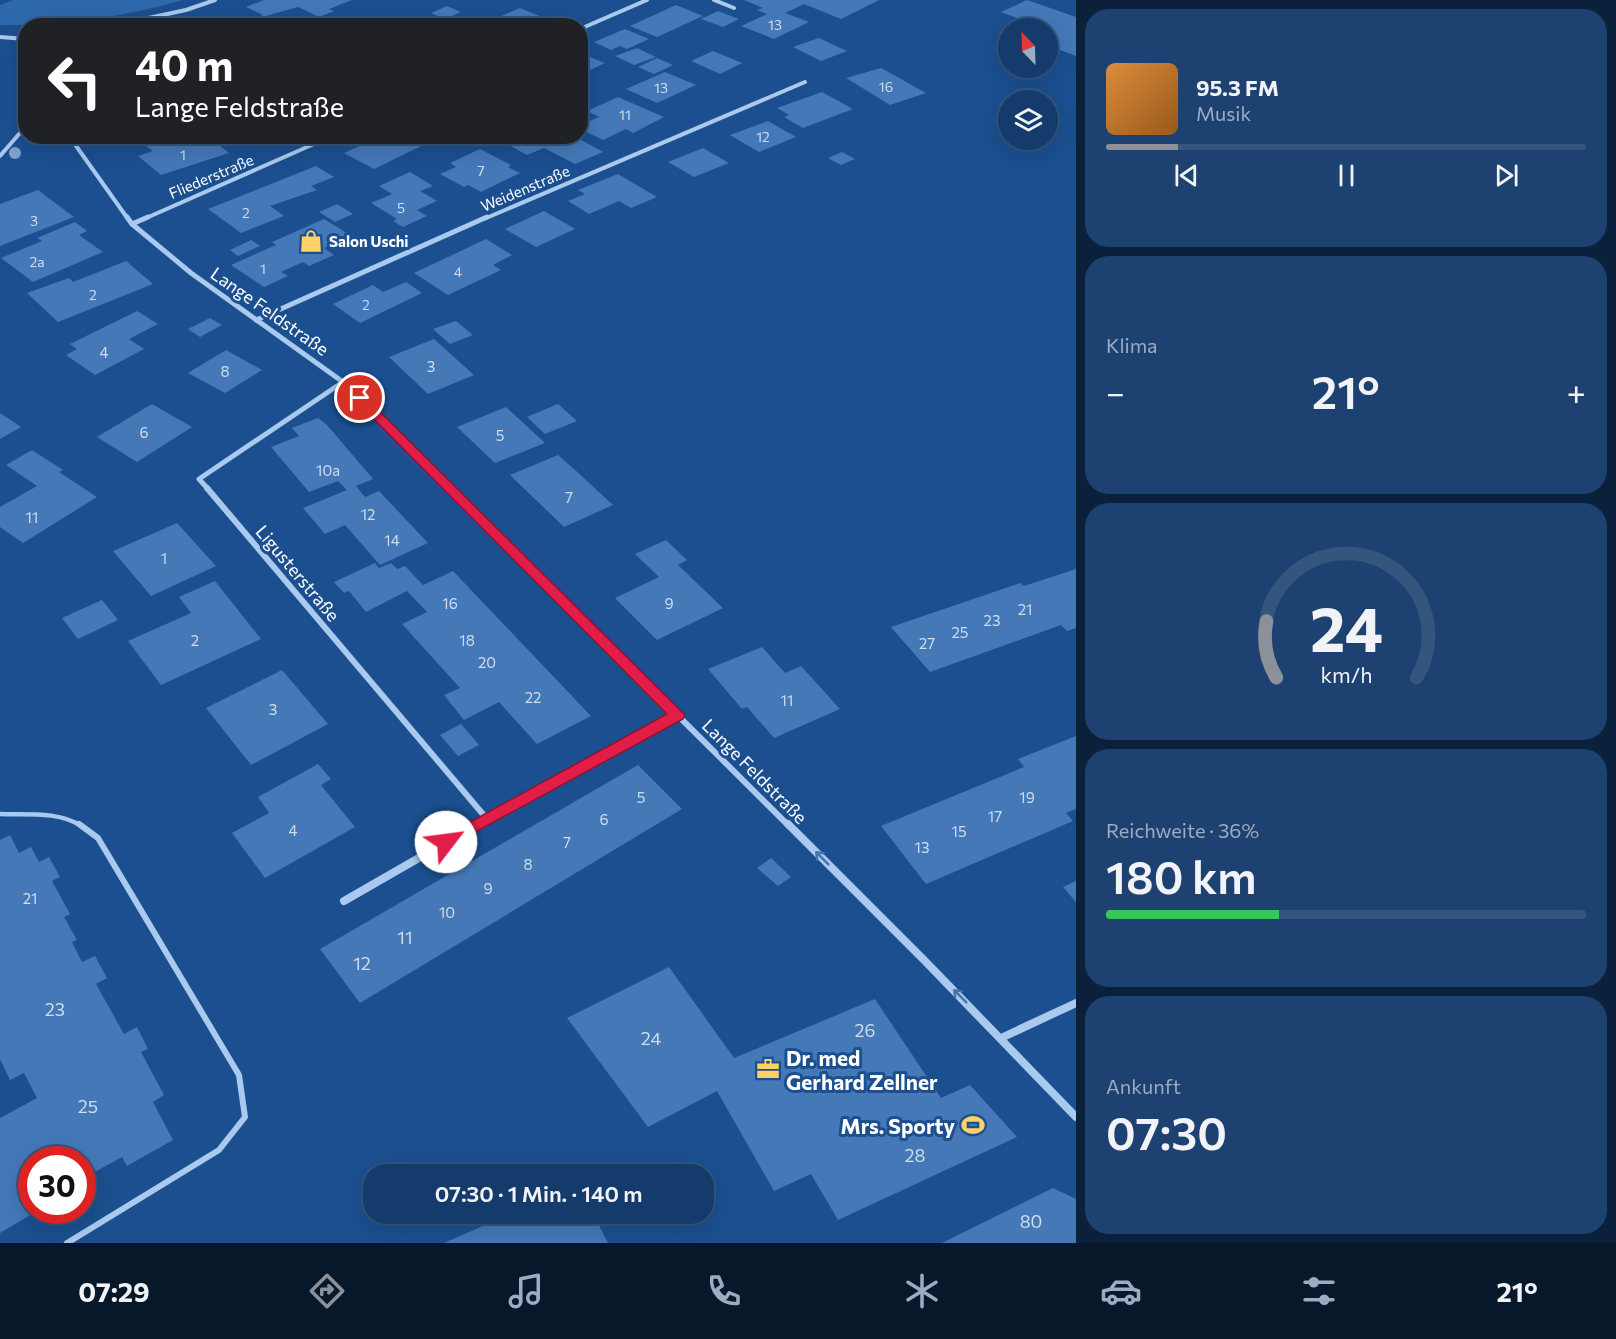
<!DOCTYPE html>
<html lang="de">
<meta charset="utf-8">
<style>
:root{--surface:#143b6b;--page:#1d4271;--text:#f1f3f6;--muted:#9dadc1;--line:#33557e;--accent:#8c9099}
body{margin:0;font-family:Commissioner,sans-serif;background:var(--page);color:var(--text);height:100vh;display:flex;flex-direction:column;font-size:22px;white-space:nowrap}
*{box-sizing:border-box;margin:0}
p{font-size:20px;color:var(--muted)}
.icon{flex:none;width:33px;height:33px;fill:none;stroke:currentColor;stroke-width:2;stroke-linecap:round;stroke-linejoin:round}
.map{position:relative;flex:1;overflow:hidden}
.sheet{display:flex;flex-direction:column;gap:9px;padding:9px;background:#0b203b;width:540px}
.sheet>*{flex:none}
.hud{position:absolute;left:18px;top:18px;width:570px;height:126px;border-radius:24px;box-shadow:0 6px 24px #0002,0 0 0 2px var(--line);background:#202124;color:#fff;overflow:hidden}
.needle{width:39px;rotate:337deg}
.tools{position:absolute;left:998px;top:18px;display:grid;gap:12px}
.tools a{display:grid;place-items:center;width:60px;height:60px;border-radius:50%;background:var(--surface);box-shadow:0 6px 24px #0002,0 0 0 2px var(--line);font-size:30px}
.speed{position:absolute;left:18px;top:1146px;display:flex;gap:12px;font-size:30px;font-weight:700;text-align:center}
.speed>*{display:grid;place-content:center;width:78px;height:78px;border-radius:50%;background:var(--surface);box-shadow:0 6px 24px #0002,0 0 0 2px var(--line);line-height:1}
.speed .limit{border:9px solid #d22;background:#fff;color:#111}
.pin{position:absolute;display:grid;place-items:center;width:51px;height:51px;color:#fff;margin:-26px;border:3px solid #fff;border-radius:50%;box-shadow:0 2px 6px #0007}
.me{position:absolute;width:66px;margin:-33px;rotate:60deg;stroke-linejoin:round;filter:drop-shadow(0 0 4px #0008)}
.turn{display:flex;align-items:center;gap:21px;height:126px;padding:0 18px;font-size:27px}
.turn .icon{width:78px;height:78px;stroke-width:2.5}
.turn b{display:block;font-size:42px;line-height:51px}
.big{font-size:45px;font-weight:600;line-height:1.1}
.sheet .widget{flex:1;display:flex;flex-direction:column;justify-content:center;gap:9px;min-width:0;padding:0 21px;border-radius:24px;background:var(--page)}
.sheet .dial{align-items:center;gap:0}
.dial svg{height:156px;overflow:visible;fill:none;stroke:var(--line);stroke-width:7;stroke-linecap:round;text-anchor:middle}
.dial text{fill:var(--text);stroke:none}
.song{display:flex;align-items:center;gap:18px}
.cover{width:72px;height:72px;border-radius:9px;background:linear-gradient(135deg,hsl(30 70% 55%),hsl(30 70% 35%))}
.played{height:6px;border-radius:3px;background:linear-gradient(90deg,var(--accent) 15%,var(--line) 15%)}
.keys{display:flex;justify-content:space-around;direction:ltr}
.heat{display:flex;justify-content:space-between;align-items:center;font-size:33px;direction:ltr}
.charge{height:9px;border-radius:4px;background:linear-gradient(90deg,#34c759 36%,var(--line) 0)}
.trip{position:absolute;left:363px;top:1164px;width:351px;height:60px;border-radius:24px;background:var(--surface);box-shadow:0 6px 24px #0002,0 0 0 2px var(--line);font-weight:600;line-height:60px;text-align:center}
.tab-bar{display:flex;height:96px;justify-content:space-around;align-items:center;background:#08182b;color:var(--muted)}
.tab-bar .icon{width:42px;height:42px}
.tab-bar .on{color:var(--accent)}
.tab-bar b{font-size:27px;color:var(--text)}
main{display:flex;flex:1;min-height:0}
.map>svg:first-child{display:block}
.green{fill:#2e69ad}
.building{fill:#4478b7}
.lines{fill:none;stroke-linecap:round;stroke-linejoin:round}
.service-far1{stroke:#a9c9ee;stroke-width:4.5}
.service{stroke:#a9c9ee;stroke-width:6}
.minor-far3{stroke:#a9c9ee;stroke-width:4}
.minor-far2{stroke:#a9c9ee;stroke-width:5}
.minor-far1{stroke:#a9c9ee;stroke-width:6}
.minor{stroke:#a9c9ee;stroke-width:8}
.tree{fill:#7ea0ca}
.oneway{stroke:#4674ac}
.route{fill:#e11d48;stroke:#92132f;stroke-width:1.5}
.labels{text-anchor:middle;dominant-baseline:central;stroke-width:6;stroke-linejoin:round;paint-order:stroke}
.far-number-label{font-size:14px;fill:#d0dded}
.far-street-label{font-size:15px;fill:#fff;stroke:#1b4f8f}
.far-poi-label{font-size:15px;font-weight:bold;fill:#fff;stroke:#1b4f8f;text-anchor:start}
.number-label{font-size:15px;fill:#d0dded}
.street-label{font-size:18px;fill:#fff;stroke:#1b4f8f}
.near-number-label{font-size:18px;fill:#d0dded}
.near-poi-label{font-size:21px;font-weight:bold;fill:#fff;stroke:#1b4f8f;text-anchor:start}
</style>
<main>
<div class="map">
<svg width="1076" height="1243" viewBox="0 0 1076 1243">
<rect width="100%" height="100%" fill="#1b4f8f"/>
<path class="green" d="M 13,0 L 183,0 C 124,17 61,26 0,25 L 0,5 Z"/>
<g class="building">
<polygon points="264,0 352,0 329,9 334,11 319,17 298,7 266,16 284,24 293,21 303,26 236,26 263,15 246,7"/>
<polygon points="744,0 879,0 841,19 804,4 785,13 809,22 774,39 741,26 767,14 757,10 763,8"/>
<polygon points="1027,0 1076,17 1076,56 1047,45 1047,28 1015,28 1027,22 1001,12"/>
<polygon points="676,5 703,16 657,37 630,26"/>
<polygon points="447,6 461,12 445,19 431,13"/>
<polygon points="520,8 552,21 543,26 478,26"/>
<polygon points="718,11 739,19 723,27 701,19"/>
<polygon points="335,19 350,26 322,23"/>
<polygon points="625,29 649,39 627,49 620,46 611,50 594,42"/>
<polygon points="819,38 847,51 821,61 793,47"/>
<polygon points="637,48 656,57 634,65 615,56"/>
<polygon points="713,51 742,63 720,74 691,61"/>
<polygon points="580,53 605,63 580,75"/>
<polygon points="657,58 673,65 654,74 638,67"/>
<polygon points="881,68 926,93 890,105 846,78"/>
<polygon points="665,72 696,85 657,103 626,89"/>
<polygon points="822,92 853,109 803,128 784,117 789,115 777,108"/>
<polygon points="618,97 664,117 633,133 626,129 603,140 580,129 580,125 599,117 587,111"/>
<polygon points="768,121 796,137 759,152 730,135"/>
<polygon points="198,136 208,136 229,153 161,175 138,156 153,151 146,146 171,138 177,143"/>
<polygon points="381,136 442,136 374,169 344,153"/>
<polygon points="499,136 574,136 603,152 575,164 544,148 527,155 496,138"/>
<polygon points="703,148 729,163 694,177 668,162"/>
<polygon points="480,149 511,165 508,167 520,173 481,192 468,185 464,187 440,174 456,167 450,163"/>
<polygon points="842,152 855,159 841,165 828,158"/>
<polygon points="316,166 334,177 311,186 317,190 270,206 284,216 241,233 208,209"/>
<polygon points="410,172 433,186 420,191 437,201 417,210 427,216 403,227 393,221 397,219 371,203 392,194 379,186"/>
<polygon points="618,174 657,197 631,208 619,201 589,214 568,201 585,194 578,190"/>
<polygon points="38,190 74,217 0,246 0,204"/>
<polygon points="337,204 353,214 335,222 319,212"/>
<polygon points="544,211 575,229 536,247 505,229"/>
<polygon points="324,219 352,236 324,248 334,255 309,266 303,262 281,272 288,276 264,287 231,265 276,245 272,242"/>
<polygon points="75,222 87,231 79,235 103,252 33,282 1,258 42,241 37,238"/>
<polygon points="486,239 512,255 493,265 501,270 448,295 414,273"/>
<polygon points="251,240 260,246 238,256 230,250"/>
<polygon points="126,261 153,284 58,322 27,293 69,278 73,282"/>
<polygon points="406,282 422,293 360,323 333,304 373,285 383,292"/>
<polygon points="137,311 158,324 129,339 144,349 95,375 66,355 77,349 70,344"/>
<polygon points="210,318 222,325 200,337 188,329"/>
<polygon points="456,321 473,335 450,344 433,329"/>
<polygon points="434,339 474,375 428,394 389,357"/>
<polygon points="226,350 262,370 225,393 188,373"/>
<polygon points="152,404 192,427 137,462 97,437"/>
<polygon points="558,404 577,421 545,434 527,417"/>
<polygon points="506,407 545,443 495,463 457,427"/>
<polygon points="0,413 21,427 0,439"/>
<polygon points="318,418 327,425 373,479 356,486 365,497 379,491 428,543 380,565 345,525 325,534 303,508 347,490 338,481 309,492 271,447 299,436 292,428"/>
<polygon points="32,450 63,470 59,472 97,497 23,543 0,527 0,507 37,486 6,465"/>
<polygon points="558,455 574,469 613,505 564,527 510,475"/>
<polygon points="177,523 216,566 151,596 113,551"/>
<polygon points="666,540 687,560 678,565 723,608 657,640 615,598 659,577 635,554"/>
<polygon points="375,563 379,568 391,563 397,569 405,566 423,585 453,571 591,716 537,744 499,702 464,720 444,695 460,688 402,624 427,612 407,591 366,612 349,591 344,593 334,582"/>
<polygon points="1076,569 1076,628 1067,631 1061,625 930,672 891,627 1020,583 1024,586"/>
<polygon points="215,581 261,639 161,685 128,641 191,613 179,597"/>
<polygon points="102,600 118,620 78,639 62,618"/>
<polygon points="762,647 785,673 801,666 840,709 774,738 747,707 742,709 708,669"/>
<polygon points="282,670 328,724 251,765 206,708"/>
<polygon points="461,724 479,745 458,756 440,735"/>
<polygon points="1076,736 1076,809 1066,813 1073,821 926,884 881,826 1024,767 1018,759"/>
<polygon points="318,764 331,779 321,785 355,827 265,878 232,833 269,813 258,797"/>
<polygon points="638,765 682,809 360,1003 320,949"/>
<polygon points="10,835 19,853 31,847 39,862 49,857 60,877 52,881 70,914 64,917 77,940 72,942 82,962 95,956 107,978 96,984 124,1034 137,1027 148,1049 141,1052 164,1095 153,1102 173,1140 127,1166 122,1157 82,1179 82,1160 32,1160 32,1210 39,1210 0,1233 0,1118 37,1098 24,1073 10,1080 0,1059 0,840"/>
<polygon points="771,858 791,877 778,886 757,868"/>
<polygon points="1076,881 1076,902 1063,887"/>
<polygon points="669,967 734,1058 875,999 941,1098 970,1085 1017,1137 838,1220 811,1174 774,1191 717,1091 648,1127 567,1018"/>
<polygon points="1053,1188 1076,1199 1076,1243 942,1243"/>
<polygon points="510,1214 593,1214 608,1243 444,1243"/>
</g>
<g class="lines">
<path class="service-far1" d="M 0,814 C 25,815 60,811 81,826"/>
<polyline class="service" points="67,1243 219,1150 245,1117 239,1075 98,838 79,824"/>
<g class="minor-far3">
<polyline points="714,0 734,8"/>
<polyline points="111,26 186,10 215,0"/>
<polyline points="580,29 647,0"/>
<polyline points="0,37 26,39"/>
<polyline points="66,136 74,143 128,219"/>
<polyline points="0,156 26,126"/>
<polyline points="144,219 332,136"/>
<polyline points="484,219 805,82"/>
</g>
<g class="minor-far2">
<polyline points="127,217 132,224 191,273 343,382 451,489"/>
<polyline points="132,224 148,217"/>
<polyline points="256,320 487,217"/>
<polyline points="208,489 199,479 343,382"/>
</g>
<g class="minor-far1">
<polyline points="207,488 487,819 475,826"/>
<polyline points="449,488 789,826"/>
<polyline points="487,819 678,715"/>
</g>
<g class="minor">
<polyline points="788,824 925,961 1076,1117"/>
<polyline points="344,901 478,824"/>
<polyline points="1001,1038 1076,1003"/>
</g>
</g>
<circle class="tree" cx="15" cy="153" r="6"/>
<defs><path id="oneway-shaft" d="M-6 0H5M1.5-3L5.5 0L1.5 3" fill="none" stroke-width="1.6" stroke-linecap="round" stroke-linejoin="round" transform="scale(1.5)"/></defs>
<g class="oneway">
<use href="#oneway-shaft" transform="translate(822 858) rotate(-135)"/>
<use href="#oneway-shaft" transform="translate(960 996) rotate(-135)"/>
</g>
<polygon class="route" points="360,395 364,396 685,715 683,719 446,848 441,847 438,842 441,838 667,714 356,401 354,398"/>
<defs>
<g id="shop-bare" transform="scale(1.8)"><path d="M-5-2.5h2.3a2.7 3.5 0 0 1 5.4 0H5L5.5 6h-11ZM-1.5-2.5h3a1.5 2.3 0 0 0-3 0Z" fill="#ffd166" stroke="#1b4f8f" stroke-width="2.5" paint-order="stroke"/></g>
<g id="office-bare" transform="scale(1.8)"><path d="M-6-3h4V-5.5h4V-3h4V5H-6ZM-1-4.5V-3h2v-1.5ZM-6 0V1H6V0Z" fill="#ffd166" stroke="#1b4f8f" stroke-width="2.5" paint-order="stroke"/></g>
<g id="stadium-bare" transform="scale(1.8)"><path d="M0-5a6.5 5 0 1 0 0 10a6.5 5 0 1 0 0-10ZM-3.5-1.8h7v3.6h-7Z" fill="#ffd166" stroke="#1b4f8f" stroke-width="2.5" paint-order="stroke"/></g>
</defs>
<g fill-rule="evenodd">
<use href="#shop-bare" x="311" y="241"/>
<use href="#office-bare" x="768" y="1069"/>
<use href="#stadium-bare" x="973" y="1125"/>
</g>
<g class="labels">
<g class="far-number-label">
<text x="775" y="24">13</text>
<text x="886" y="86">16</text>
<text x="661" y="87">13</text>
<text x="625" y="114">11</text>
<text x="763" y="136">12</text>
<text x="183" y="154">1</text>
<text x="481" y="170">7</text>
<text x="401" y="207">5</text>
<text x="246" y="212">2</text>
<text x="34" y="220">3</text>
<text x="37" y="261">2a</text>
<text x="263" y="268">1</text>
<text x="458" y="271">4</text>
<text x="93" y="294">2</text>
<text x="366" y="304">2</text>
</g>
<g class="far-street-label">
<text transform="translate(211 176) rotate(-23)">Fliederstraße</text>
<text transform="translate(525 188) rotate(-23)">Weidenstraße</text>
</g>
<g class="far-poi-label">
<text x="329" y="241">Salon Uschi</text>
</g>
<g class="number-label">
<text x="104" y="352">4</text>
<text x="431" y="366">3</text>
<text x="225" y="371">8</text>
<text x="144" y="432">6</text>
<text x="500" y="435">5</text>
<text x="328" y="470">10a</text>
<text x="569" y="497">7</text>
<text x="368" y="514">12</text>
<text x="32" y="517">11</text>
<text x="392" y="540">14</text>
<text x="164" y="558">1</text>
<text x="450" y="603">16</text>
<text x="669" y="603">9</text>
<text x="1025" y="609">21</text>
<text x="992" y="620">23</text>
<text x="960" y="632">25</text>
<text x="195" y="640">2</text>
<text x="467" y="640">18</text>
<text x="927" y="643">27</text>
<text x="487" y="662">20</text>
<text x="533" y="697">22</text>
<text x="787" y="700">11</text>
<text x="273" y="709">3</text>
<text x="641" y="797">5</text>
<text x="1027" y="797">19</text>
<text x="995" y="816">17</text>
<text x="604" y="819">6</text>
<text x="293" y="830">4</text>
<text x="959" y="831">15</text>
<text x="567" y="842">7</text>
<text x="922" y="847">13</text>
<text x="528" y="864">8</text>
<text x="488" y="888">9</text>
<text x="30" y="898">21</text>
<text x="447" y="912">10</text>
</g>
<g class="street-label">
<text transform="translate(270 311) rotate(35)">Lange Feldstraße</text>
<text transform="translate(298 573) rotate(50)">Ligusterstraße</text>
<text transform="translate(755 771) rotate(45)">Lange Feldstraße</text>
</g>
<g class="near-number-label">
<text x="405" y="937">11</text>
<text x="362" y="963">12</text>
<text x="55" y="1009">23</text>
<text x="865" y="1030">26</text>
<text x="651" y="1038">24</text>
<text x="88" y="1106">25</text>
<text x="915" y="1155">28</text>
<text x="1031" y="1221">80</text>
</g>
<g class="near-poi-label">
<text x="786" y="1057">Dr. med<tspan x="786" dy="24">Gerhard Zellner</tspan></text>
<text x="955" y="1125" text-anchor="end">Mrs. Sporty</text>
</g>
</g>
</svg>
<div class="tools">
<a><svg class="needle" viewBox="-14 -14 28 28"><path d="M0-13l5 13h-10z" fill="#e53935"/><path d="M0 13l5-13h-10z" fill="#9dadc1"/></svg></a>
<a><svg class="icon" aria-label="layers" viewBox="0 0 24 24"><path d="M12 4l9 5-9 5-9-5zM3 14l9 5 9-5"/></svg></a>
</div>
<div class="speed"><div class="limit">30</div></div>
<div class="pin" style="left:360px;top:398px;background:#d93025"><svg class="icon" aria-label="arrive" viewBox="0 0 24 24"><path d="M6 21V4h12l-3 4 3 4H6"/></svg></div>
<svg class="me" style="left:446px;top:842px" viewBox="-20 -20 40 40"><circle r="19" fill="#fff"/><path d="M0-13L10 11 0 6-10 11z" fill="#e11d48"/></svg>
<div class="trip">07:30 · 1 Min. · 140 m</div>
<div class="hud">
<div class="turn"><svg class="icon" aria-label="left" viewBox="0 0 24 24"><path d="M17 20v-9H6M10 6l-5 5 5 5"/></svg><div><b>40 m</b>Lange Feldstraße</div></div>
</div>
</div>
<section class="sheet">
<div class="widget">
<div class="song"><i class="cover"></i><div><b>95.3 FM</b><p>Musik</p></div></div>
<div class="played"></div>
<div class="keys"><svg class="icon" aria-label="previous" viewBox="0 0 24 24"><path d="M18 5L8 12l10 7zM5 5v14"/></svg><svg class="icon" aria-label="pause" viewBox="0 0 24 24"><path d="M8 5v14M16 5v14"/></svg><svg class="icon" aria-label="next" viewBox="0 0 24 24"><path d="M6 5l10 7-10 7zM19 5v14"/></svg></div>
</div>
<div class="widget"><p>Klima</p>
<div class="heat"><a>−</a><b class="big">21°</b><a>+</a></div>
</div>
<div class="widget dial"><svg viewBox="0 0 100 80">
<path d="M14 69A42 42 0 1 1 86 69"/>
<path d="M14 69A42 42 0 0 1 9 40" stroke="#8c9099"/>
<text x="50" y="56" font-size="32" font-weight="700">24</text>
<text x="50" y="72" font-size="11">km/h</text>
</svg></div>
<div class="widget"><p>Reichweite · 36%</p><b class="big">180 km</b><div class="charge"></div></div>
<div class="widget"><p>Ankunft</p><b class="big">07:30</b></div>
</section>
</main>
<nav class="tab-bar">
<b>07:29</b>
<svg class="icon on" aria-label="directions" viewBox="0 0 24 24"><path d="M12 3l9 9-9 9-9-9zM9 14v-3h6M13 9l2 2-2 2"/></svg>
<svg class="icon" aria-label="music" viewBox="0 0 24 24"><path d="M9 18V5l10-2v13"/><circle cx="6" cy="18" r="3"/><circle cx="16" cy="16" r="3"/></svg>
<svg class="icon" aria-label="phone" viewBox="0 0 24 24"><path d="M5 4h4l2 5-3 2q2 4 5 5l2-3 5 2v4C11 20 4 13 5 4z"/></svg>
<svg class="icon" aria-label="climate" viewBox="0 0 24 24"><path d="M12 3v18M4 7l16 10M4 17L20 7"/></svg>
<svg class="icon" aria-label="car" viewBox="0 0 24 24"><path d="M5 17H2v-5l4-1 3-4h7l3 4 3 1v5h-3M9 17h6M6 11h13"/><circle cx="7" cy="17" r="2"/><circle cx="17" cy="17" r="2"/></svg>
<svg class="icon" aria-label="filters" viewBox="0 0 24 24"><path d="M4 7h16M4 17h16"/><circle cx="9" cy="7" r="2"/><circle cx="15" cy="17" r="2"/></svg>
<b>21°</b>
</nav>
